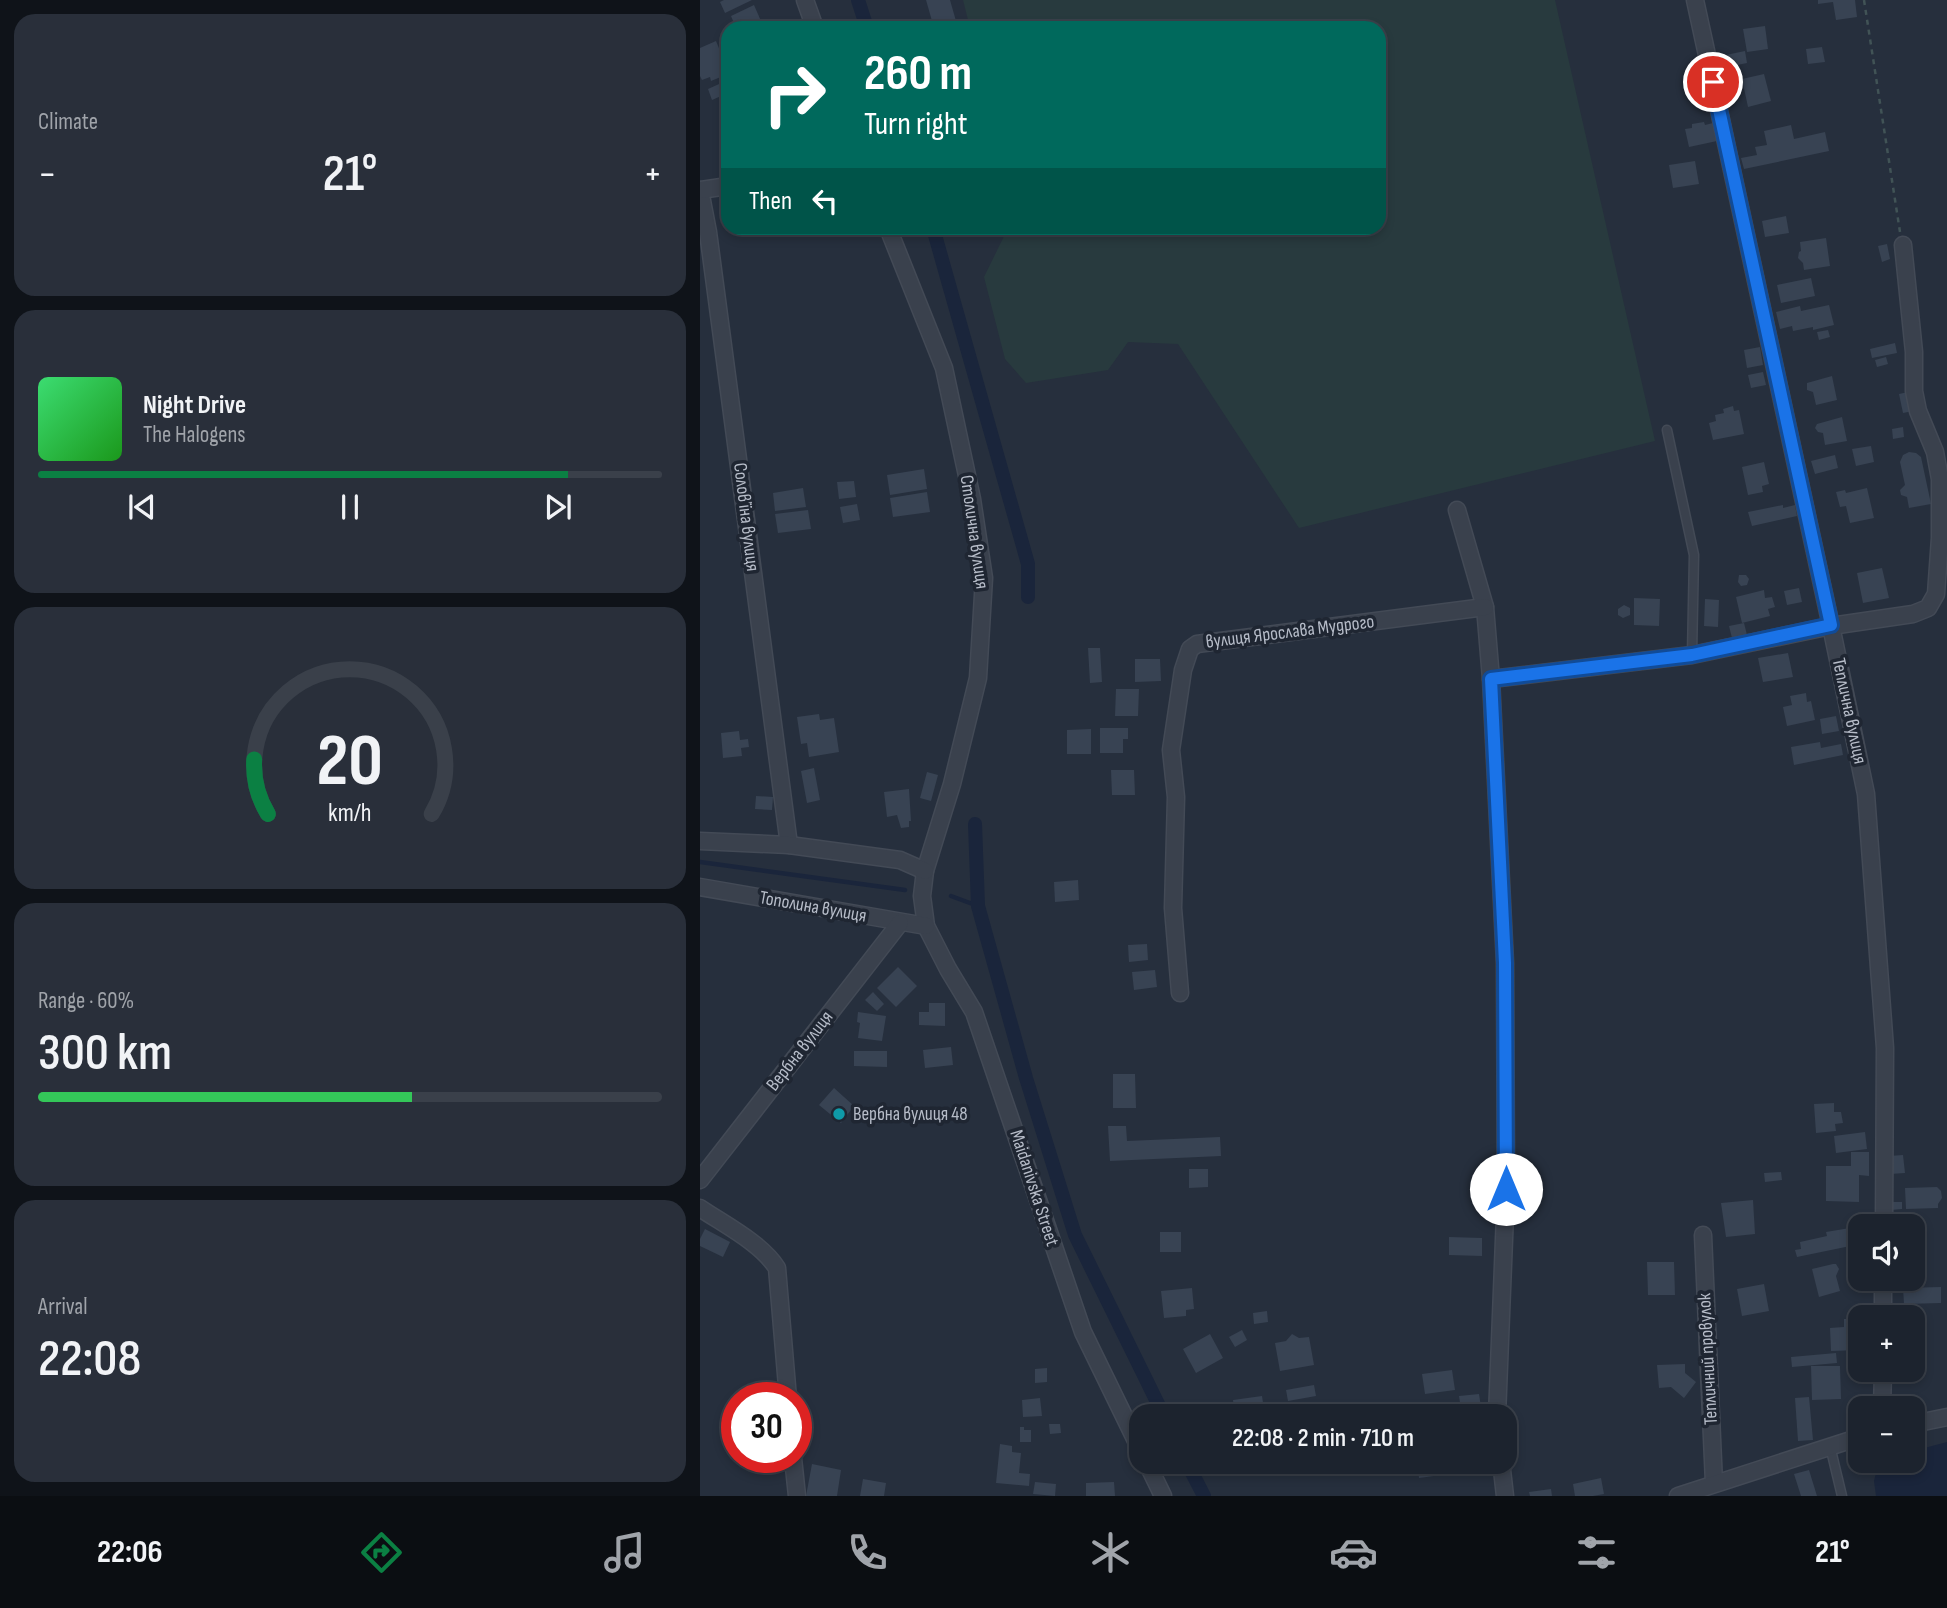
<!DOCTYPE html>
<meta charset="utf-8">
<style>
:root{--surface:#1c232e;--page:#292f3a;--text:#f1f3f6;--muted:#a0a4aa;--line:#3a404a;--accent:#0b8043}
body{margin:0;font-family:"Sofia Sans Condensed",sans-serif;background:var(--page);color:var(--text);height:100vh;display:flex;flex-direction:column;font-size:26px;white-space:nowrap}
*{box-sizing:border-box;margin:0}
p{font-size:23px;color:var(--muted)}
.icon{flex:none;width:38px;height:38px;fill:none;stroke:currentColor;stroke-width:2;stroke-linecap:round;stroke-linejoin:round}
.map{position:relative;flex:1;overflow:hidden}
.panel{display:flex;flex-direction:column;gap:14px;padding:14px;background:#0f1319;width:700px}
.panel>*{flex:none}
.hud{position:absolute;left:21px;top:21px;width:665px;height:214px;border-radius:21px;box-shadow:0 4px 10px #0003,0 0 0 2px var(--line);background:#00695c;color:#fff;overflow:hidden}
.buttons{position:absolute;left:1148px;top:1214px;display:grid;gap:14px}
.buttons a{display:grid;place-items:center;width:77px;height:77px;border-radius:14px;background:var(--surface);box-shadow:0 4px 10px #0003,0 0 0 2px var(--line);font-size:35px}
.speed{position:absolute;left:21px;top:1382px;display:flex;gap:14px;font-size:35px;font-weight:700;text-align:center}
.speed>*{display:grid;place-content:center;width:91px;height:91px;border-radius:50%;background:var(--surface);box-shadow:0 4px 10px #0003,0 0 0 2px var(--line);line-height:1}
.speed .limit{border:10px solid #d22;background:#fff;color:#111}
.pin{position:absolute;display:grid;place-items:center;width:60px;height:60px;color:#fff;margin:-30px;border:4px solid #fff;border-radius:50%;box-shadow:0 2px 7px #0007}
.me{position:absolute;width:77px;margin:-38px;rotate:0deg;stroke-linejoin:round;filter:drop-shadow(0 0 5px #0008)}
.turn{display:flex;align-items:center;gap:24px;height:147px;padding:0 28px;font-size:32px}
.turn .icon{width:91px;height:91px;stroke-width:2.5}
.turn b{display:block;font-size:49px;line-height:60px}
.then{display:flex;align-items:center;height:66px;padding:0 28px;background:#0003;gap:14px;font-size:26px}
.big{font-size:52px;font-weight:600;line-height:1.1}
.panel .card{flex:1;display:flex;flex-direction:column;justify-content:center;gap:10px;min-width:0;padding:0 24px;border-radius:21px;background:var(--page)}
.panel .dial{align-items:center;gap:0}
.dial svg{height:182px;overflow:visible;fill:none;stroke:var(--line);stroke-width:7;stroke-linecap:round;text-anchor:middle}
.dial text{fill:var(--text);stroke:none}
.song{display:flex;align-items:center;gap:21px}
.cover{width:84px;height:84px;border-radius:10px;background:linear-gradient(135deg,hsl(140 70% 55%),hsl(120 70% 35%))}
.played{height:7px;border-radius:4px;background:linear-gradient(90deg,var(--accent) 85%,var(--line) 85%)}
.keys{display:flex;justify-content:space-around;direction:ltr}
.heat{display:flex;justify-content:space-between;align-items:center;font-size:38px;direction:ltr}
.charge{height:10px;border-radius:5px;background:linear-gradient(90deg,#34c759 60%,var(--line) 0)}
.trip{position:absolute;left:429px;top:1404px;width:388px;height:70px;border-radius:21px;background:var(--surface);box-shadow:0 4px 10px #0003,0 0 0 2px var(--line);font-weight:600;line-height:70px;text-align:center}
.tab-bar{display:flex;height:112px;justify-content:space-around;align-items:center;background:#0b0e12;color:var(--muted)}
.tab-bar .icon{width:49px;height:49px}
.tab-bar .on{color:var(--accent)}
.tab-bar b{font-size:32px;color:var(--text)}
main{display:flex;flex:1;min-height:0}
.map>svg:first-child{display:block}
.green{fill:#283a3e}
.water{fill:#1a253b}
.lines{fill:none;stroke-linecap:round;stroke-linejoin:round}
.stream{stroke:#1a253b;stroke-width:4.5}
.canal{stroke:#1a253b;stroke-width:14}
.building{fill:#384353}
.service-casing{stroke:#434a56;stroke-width:11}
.minor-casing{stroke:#434a56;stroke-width:19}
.path{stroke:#415356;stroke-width:2.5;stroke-dasharray:5 5;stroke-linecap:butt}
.service{stroke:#3a414d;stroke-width:8}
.minor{stroke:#3a414d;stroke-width:16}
.route-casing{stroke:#114b97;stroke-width:18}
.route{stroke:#1a73e8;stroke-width:12}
.culture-dot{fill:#0f9aa8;stroke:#1f2632;stroke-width:2.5}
.labels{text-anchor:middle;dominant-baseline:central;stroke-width:7;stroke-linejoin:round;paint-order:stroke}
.street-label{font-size:19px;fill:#b6bcc8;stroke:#1f2632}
.poi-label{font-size:19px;fill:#b6bcc8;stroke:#1f2632;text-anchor:start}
</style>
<main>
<section class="panel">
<div class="card"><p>Climate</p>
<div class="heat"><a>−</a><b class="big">21°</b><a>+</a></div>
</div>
<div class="card">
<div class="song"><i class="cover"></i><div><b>Night Drive</b><p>The Halogens</p></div></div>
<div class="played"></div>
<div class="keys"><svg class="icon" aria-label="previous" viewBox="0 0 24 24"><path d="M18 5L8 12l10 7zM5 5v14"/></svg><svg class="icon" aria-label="pause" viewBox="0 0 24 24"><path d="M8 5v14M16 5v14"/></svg><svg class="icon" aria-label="next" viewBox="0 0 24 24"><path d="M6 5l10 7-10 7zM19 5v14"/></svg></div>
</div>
<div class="card dial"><svg viewBox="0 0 100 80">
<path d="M14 69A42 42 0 1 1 86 69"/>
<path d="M14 69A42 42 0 0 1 8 45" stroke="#0b8043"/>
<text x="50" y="56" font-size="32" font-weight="700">20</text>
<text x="50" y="72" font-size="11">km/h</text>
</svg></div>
<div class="card"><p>Range · 60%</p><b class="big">300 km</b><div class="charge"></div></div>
<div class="card"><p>Arrival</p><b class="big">22:08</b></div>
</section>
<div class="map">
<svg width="1247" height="1496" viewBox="0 0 1247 1496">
<rect width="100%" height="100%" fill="#262f3d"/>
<polygon class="green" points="263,0 855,0 955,441 599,528 478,344 428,342 408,370 326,383 305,359 284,277 308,228 679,228 679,28 270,28"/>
<polygon class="water" points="1247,1442 1247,1496 1176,1496 1174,1481 1179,1461 1213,1461 1213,1451"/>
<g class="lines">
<g class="stream">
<polyline points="0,862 205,890"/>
<polyline points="251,896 278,906"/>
</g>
<g class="canal">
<polyline points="158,0 167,28"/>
<polyline points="233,228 328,564 328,597"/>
<polyline points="275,824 278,906 326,1078 375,1235 464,1416"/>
<polyline points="486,1461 504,1496"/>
</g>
</g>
<g class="building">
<polygon points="24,0 52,0 25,13 20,2"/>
<polygon points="226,0 250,0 258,28 234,28"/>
<polygon points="1118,0 1155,0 1157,17 1136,20 1133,2 1118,4"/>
<polygon points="54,5 64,28 36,28 31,16"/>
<polygon points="1065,26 1068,49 1047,52 1043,29"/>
<polygon points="16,41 28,70 28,74 11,81 10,77 2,80 0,76 0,48"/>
<polygon points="1122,47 1125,62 1108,64 1106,49"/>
<polygon points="1045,51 1047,63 1023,68 1021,56"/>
<polygon points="1038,66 1040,76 1025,79 1024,68"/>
<polygon points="1064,74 1071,101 1048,107 1042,79"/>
<polygon points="28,80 28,93 12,100 8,89"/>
<polygon points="1004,122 1005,125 1013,123 1017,141 989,147 985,129 992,128 992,124"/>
<polygon points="1091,125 1094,139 1125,132 1129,151 1044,169 1041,158 1057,155 1055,147 1067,145 1064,131"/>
<polygon points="995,161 999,184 973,188 969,165"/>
<polygon points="1086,216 1089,233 1065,237 1062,221"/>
<polygon points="1126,238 1130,266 1104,270 1103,263 1098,258 1099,252 1101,251 1100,242"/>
<polygon points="1187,244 1190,259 1182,262 1178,246"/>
<polygon points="1111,278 1115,296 1081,303 1077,285"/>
<polygon points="1129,305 1134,325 1113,330 1113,327 1093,331 1092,326 1080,329 1076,312 1100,306 1101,311"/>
<polygon points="1128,330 1130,337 1119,340 1117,332"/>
<polygon points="1195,343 1197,353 1172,358 1170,349"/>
<polygon points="1060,347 1063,365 1047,368 1044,350"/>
<polygon points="1186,357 1188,364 1177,367 1175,360"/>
<polygon points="1063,372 1066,385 1051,388 1048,375"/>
<polygon points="1132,376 1137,400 1116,405 1113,392 1107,390 1107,383"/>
<polygon points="1208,392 1213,411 1203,413 1199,394"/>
<polygon points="1033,406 1034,411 1039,410 1044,434 1013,440 1009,423 1016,421 1015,415 1024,413 1023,409"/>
<polygon points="1142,417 1147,441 1125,445 1123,433 1118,432 1115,428 1117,424"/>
<polygon points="1203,427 1204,437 1193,439 1192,429"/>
<polygon points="1171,446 1174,462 1156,466 1152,449"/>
<polygon points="1209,452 1216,453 1221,457 1231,504 1209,508 1207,497 1201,495 1200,490 1205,485 1200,462 1203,455"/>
<polygon points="1135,455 1138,468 1115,474 1111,461"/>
<polygon points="1064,462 1069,484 1062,486 1063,492 1048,495 1042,467"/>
<polygon points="224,469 227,489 190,495 187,475"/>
<polygon points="154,481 156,497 139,499 137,482"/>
<polygon points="103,488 106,507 75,511 73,493"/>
<polygon points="1167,488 1174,518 1150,523 1146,506 1140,507 1136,492 1145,490 1146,493"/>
<polygon points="227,492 230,512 193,517 190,498"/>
<polygon points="157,504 160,520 143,523 140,507"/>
<polygon points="1083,505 1083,508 1095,505 1097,516 1052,526 1048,512"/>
<polygon points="108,510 111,529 78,533 75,514"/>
<polygon points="1182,568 1189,598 1163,603 1157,573"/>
<polygon points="1039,575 1046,575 1049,579 1047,585 1041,586 1038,582"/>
<polygon points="1099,588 1102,602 1087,605 1084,591"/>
<polygon points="1064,590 1065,598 1072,597 1075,607 1068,609 1070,616 1042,623 1036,597"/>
<polygon points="934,598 960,599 959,626 934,625"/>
<polygon points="1005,599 1019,600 1018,627 1004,626"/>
<polygon points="924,605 930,608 930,615 923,618 918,615 918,609"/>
<polygon points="1044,623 1047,635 1032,638 1029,626"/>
<polygon points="388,648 400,648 402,682 390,683"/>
<polygon points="1088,653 1093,677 1063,682 1058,658"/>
<polygon points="435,659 460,659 461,681 435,682"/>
<polygon points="416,689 439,689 438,716 415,716"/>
<polygon points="1106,693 1107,702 1111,701 1115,720 1087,726 1083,707 1092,705 1090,696"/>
<polygon points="119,714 120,720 134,718 139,752 109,757 107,743 101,744 97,717"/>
<polygon points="1136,716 1139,731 1122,734 1120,719"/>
<polygon points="400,728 428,728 428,739 423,739 423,753 400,753"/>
<polygon points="391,729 391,754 367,754 367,730"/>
<polygon points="39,731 40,740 48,739 49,747 41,748 42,756 23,758 21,733"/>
<polygon points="1120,742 1121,748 1141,744 1143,755 1094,765 1091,747"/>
<polygon points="114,768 120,800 107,803 101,771"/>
<polygon points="411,770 434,770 435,795 412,795"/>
<polygon points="227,772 238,775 231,801 220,798"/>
<polygon points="209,789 211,821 209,821 209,827 201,828 197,815 187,817 184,792"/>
<polygon points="56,796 73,797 72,810 55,809"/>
<polygon points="378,880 379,900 355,902 354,882"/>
<polygon points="447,944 448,960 429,962 428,945"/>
<polygon points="198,967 217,986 196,1007 177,988"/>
<polygon points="455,970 457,987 434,990 432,972"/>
<polygon points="173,992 184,1004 177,1011 165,1000"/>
<polygon points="229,1003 245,1003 245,1026 219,1025 219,1012 229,1012"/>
<polygon points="158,1012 186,1016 182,1041 158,1038 160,1023 157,1022"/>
<polygon points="251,1047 253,1065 225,1068 223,1050"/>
<polygon points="154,1051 187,1051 187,1067 154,1066"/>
<polygon points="413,1074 435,1074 436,1108 413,1108"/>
<polygon points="134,1088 154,1106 141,1123 119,1105"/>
<polygon points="1134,1103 1134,1112 1141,1112 1143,1123 1135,1124 1136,1131 1116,1133 1114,1104"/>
<polygon points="408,1126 426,1126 427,1141 520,1137 521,1156 410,1161"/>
<polygon points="1165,1132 1167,1149 1136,1153 1134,1136"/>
<polygon points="1151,1152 1169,1152 1169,1176 1159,1175 1159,1202 1126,1201 1126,1166 1151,1166"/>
<polygon points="1203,1155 1205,1173 1190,1174 1189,1156"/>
<polygon points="489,1169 508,1169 508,1187 489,1188"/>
<polygon points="1081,1172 1082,1180 1065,1182 1064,1173"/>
<polygon points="1237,1187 1241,1191 1242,1198 1238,1204 1238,1208 1206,1209 1205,1188"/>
<polygon points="1053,1200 1055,1234 1026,1237 1021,1203"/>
<polygon points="1191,1202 1202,1202 1202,1209 1191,1210"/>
<polygon points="1160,1227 1160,1244 1097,1257 1095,1250 1101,1249 1100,1242 1127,1236 1126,1232 1150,1228"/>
<polygon points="5,1229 30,1242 23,1257 0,1246 0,1239"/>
<rect x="460" y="1232" width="21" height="20"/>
<polygon points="749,1237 782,1238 782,1256 749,1255"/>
<polygon points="947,1262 974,1262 975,1295 948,1295"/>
<polygon points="1133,1264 1136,1264 1139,1269 1136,1276 1140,1291 1119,1297 1112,1269"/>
<polygon points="1064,1284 1069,1311 1042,1316 1037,1289"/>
<polygon points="1241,1287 1241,1303 1204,1304 1203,1288"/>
<polygon points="492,1288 494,1309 486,1310 486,1316 464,1318 461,1291"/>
<polygon points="567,1311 568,1322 554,1324 553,1313"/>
<polygon points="1144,1319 1160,1319 1160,1350 1131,1351 1130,1328 1144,1327"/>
<polygon points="1213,1321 1225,1322 1224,1347 1213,1347"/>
<polygon points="542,1330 547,1340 535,1347 529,1337"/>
<polygon points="510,1334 523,1358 496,1373 483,1349"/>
<polygon points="592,1334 599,1338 609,1337 614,1365 580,1371 575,1343 586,1341"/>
<polygon points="1136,1353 1137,1363 1092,1367 1091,1357"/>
<polygon points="985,1364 985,1373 996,1382 984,1398 971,1387 959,1388 957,1365"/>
<polygon points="1111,1366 1140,1366 1141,1399 1112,1400"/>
<polygon points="347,1368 347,1382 335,1383 335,1369"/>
<polygon points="752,1370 755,1390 725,1394 722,1374"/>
<polygon points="614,1385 616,1396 588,1401 586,1390"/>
<polygon points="779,1394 781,1407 761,1409 759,1396"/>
<polygon points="562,1396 565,1416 532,1416 531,1408 534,1408 533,1400"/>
<polygon points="1109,1397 1113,1440 1098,1441 1095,1398"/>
<polygon points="340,1398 342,1416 323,1417 322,1400"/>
<polygon points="747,1403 749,1416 719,1416 718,1407"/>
<polygon points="349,1424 360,1424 361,1433 350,1434"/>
<polygon points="320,1427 324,1427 324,1430 331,1430 331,1442 320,1442"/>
<polygon points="300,1444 312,1446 312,1452 321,1453 319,1473 330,1474 329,1486 296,1483"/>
<polygon points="569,1461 592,1461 594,1471 572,1476 571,1472 567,1473 565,1464 569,1464"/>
<polygon points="717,1461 755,1461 756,1473 719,1478"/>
<polygon points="765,1461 784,1461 784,1468 766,1469"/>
<polygon points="112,1464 141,1470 137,1496 106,1496"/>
<polygon points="1109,1470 1117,1496 1101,1496 1094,1474"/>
<polygon points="901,1478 904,1494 893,1496 875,1496 873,1484"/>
<polygon points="163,1479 186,1483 184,1496 160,1496"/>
<polygon points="335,1482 356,1484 355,1496 333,1494"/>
<polygon points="414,1482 415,1496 386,1496 386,1483"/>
<polygon points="851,1489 852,1496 830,1496 829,1492"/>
</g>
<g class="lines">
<g class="service-casing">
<g id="service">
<polyline points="967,430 994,555 992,655"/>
<polyline points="1130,1446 1142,1496"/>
</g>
</g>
<g class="minor-casing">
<g id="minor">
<polyline points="105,0 115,28"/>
<polyline points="995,0 1131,626 1166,794 1185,1048 1184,1227"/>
<polyline points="0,190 8,232 89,845"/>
<polyline points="0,190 28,186"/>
<polyline points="188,228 244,368 272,499 284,578 278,678 252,784 225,871 222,896 226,926 248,969 274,1012 383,1332 441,1451"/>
<polyline points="757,510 785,607 791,679 805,963 806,1189 797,1416"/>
<polyline points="791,679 992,655 1131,626 1213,614 1228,608 1236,594 1240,538 1240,479 1235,452 1218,411 1214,391 1214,352 1203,245"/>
<polyline points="0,841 89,845 200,860 225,871"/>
<polyline points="0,887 226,926"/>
<polyline points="480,993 473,908 476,797 471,750 483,670 490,649 497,644 785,607"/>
<polyline points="0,1180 200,923"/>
<path d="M 0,1208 C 25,1225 61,1243 77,1268 L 88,1398"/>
<polyline points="1003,1235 1014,1483"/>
<polyline points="1183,1318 1183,1279"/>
<polyline points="1182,1409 1183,1370"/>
<polyline points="1213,1424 1247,1417"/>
<polyline points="93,1458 97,1496"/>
<polyline points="446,1461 463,1496"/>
<polyline points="801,1461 805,1496"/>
<polyline points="978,1496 1160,1437"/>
</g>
</g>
<polyline class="path" points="1164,0 1200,232"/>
<use href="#service" class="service"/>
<use href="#minor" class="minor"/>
</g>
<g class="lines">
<g class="route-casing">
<polyline id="route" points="806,1189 805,963 791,679 992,655 1131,625 1013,82"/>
</g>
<use href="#route" class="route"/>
</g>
<circle class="culture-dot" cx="139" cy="1114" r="7"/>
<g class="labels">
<g class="street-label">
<text transform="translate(46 517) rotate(83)">Соловʼїна вулиця</text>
<text transform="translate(274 532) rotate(82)">Столична вулиця</text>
<text transform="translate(590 632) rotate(-7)">вулиця Ярослава Мудрого</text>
<text transform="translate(1149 711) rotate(78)">Теплична вулиця</text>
<text transform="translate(113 907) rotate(10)">Тополина вулиця</text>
<text transform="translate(100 1051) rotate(-52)">Вербна вулиця</text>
<text transform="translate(334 1188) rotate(72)">Maidanivska Street</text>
<text transform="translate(1008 1359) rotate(-93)">Тепличний провулок</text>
</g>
<g class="poi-label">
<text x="153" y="1114">Вербна вулиця 48</text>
</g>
</g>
</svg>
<div class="buttons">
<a><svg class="icon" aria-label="sound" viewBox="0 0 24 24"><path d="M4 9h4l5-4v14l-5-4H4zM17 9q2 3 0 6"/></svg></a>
<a>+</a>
<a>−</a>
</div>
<div class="speed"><div class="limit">30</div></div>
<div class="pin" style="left:1013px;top:82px;background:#d93025"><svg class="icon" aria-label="arrive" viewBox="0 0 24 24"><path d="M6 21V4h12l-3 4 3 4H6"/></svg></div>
<svg class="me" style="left:806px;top:1189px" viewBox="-20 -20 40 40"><circle r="19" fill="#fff"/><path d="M0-13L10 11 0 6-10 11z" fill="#1a73e8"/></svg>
<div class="trip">22:08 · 2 min · 710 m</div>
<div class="hud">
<div class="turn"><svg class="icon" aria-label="right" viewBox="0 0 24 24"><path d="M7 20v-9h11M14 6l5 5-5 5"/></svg><div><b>260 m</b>Turn right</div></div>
<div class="then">Then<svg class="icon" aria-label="left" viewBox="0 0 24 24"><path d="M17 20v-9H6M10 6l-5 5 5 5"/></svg></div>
</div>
</div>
</main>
<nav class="tab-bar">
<b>22:06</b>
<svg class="icon on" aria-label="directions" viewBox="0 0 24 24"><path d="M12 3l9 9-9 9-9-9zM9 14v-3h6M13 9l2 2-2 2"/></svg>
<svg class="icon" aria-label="music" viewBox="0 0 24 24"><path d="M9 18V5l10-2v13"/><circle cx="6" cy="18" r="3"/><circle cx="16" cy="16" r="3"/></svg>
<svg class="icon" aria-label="phone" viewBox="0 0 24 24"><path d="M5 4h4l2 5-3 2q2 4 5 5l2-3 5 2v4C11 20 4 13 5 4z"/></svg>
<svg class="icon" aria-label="climate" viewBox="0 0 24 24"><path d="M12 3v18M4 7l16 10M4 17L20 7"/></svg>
<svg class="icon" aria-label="car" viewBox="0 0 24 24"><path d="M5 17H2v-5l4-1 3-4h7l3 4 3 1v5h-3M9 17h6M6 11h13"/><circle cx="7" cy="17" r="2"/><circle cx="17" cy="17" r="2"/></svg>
<svg class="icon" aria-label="filters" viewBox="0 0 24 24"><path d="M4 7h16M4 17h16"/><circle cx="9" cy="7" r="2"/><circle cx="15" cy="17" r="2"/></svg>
<b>21°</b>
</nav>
